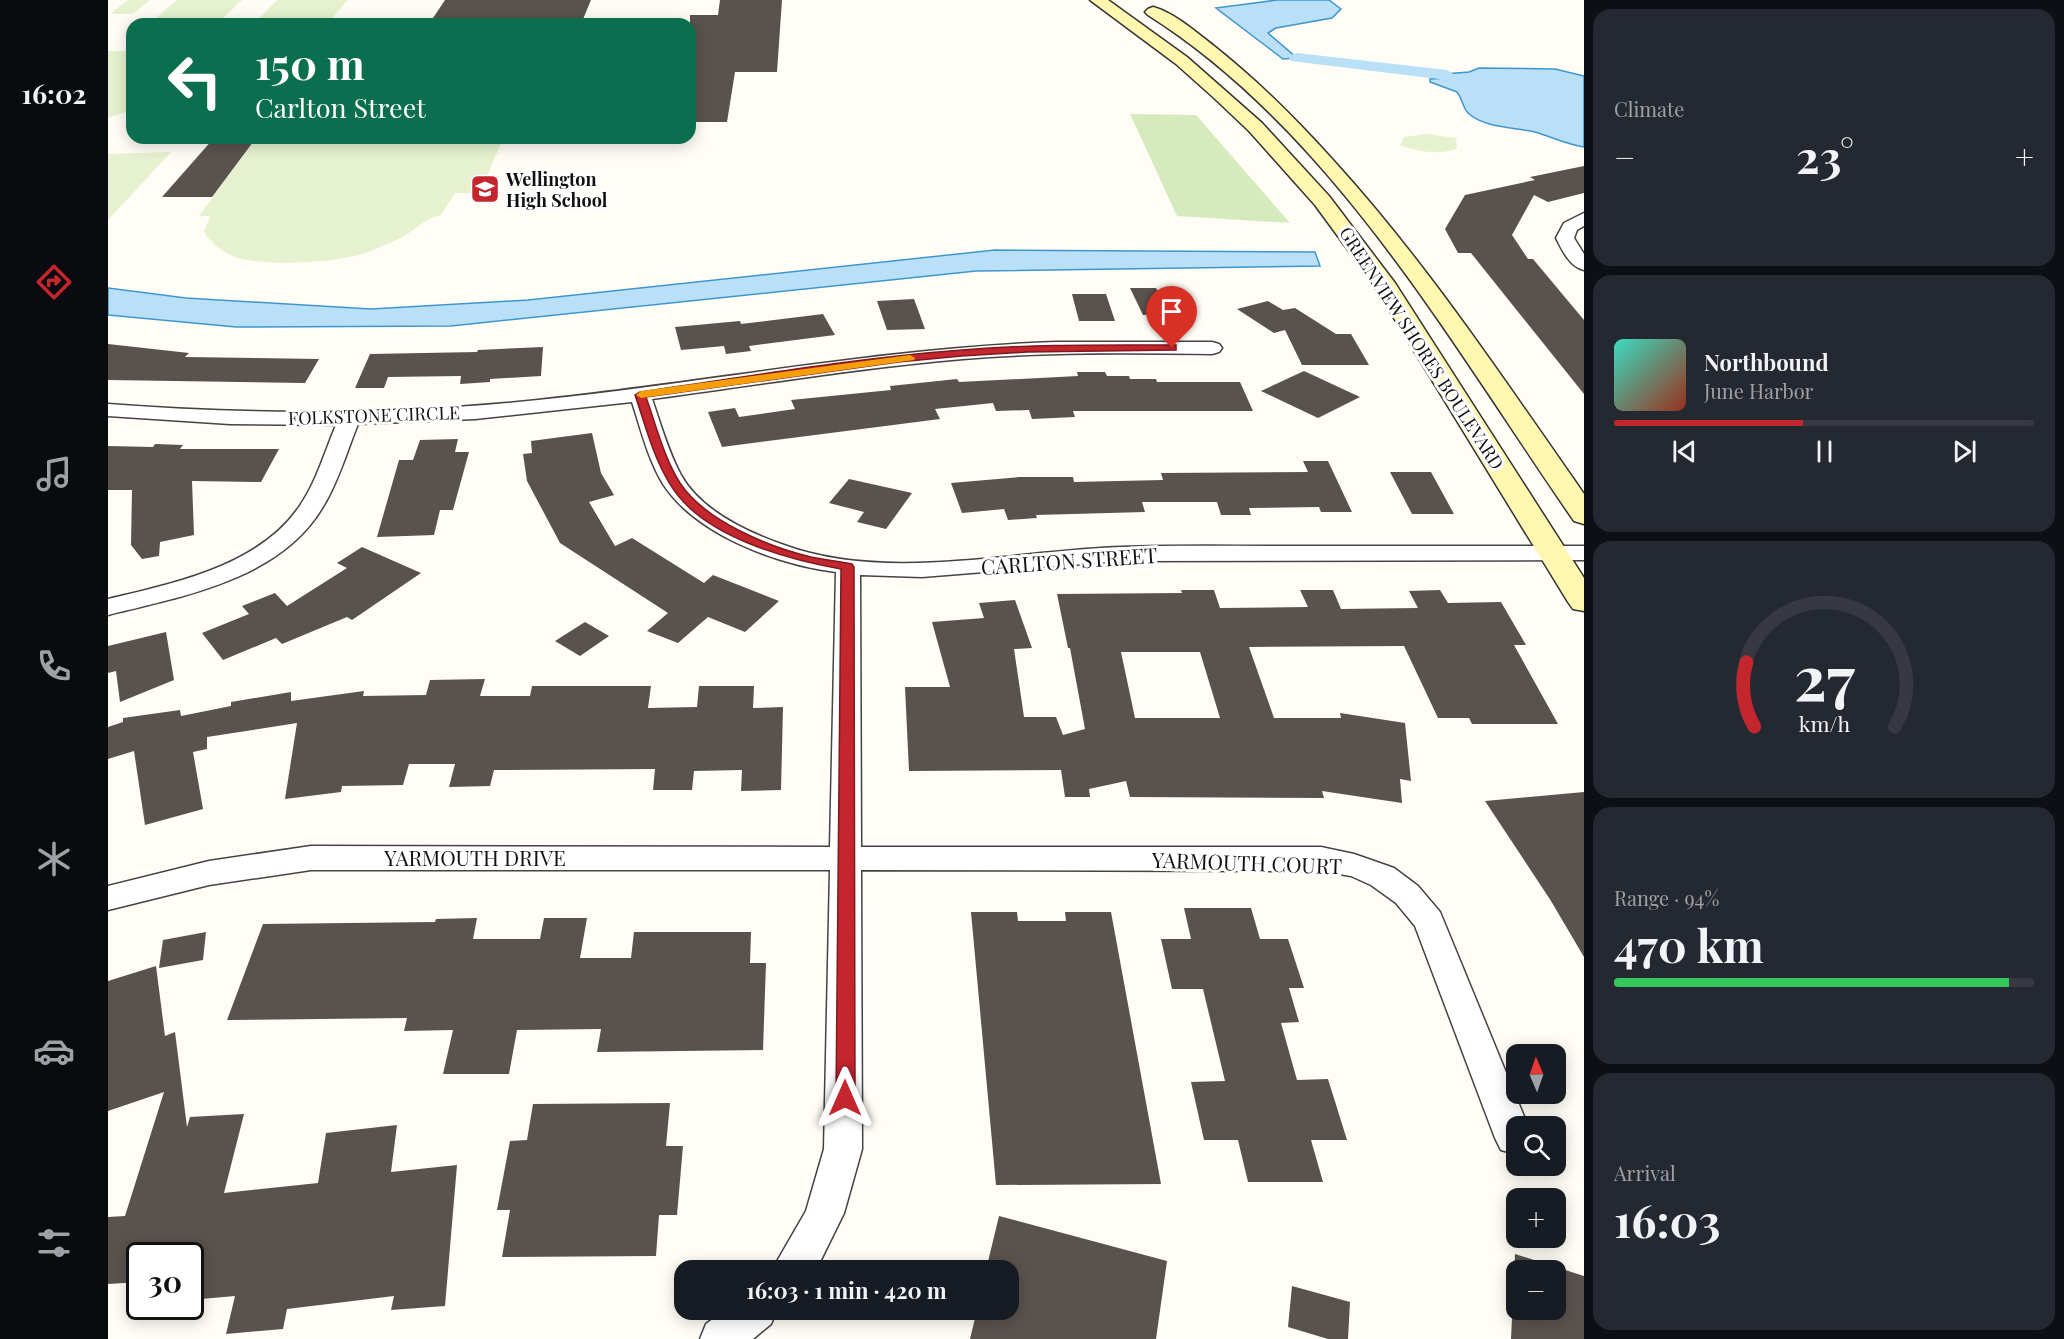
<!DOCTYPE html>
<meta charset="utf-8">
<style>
:root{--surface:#171b24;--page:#242831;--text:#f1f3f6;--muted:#9ea1a6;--line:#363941;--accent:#c4262e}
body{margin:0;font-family:"Playfair Display",serif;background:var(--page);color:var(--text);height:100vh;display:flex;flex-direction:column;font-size:22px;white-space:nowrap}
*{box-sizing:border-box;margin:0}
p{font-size:20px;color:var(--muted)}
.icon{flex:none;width:33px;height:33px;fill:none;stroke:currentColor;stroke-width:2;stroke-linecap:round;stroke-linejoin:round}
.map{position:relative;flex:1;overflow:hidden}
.panel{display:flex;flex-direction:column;gap:9px;padding:9px;background:#0d0f14;width:480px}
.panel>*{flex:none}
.banner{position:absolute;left:18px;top:18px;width:570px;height:126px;border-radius:18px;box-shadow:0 3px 15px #0003;background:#0b6e4f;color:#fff;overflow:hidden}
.needle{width:39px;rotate:358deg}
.fabs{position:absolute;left:1398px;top:1044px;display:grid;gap:12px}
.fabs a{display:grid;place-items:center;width:60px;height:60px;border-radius:12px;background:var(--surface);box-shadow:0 3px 15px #0003;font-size:30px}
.speed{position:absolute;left:18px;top:1242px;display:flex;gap:12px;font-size:30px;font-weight:700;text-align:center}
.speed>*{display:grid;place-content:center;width:78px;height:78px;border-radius:50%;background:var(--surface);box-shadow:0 3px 15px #0003;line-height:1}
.speed .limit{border:3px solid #111;border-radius:9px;background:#fff;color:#111}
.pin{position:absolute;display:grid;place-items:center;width:51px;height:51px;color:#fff;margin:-62px -26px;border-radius:50% 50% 50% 0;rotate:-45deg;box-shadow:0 0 6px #0007}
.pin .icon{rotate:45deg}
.me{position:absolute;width:66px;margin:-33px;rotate:0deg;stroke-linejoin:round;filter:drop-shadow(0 0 4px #0008)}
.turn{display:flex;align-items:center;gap:21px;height:126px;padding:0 30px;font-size:27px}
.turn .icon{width:78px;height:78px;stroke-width:2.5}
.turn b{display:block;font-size:42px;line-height:51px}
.big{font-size:45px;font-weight:700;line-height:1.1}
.panel .card{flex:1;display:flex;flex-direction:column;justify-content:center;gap:9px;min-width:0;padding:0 21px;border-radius:18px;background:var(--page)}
.panel .dial{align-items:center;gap:0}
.dial svg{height:156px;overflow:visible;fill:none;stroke:var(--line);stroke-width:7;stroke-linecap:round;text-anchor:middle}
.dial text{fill:var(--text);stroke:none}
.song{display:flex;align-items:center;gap:18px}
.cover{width:72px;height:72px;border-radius:9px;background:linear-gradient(135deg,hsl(170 70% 55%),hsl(10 70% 35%))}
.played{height:6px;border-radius:3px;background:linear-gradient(90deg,var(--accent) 45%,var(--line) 45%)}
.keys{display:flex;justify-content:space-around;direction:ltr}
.heat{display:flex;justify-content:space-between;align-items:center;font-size:33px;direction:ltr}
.charge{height:9px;border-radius:4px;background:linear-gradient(90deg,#34c759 94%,var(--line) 0)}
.trip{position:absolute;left:566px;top:1260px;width:345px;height:60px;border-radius:18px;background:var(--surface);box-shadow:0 3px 15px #0003;font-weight:700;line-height:60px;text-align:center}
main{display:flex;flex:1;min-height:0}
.tab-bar{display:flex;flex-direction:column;width:108px;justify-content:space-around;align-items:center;background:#090b0e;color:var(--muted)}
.tab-bar .icon{width:42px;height:42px}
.tab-bar .on{color:var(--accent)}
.tab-bar b{font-size:27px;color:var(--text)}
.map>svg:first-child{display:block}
.green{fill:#d5ebbd}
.pitch{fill:#e6f2cf}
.water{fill:#b9e0f7;stroke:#3f96cf;stroke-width:1.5}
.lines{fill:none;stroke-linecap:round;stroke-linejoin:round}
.canal{fill:#b9e0f7;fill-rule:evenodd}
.building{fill:#5a524d;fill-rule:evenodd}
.street-casing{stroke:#444;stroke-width:3}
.secondary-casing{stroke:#333;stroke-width:3}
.street{fill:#fff;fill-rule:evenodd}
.secondary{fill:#fff6b0;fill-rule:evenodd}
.route{fill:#c4262e;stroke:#7f191e;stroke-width:1.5}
.slow{fill:#f59e0b}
.labels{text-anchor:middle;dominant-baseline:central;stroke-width:6;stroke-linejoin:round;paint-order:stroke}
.far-poi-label{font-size:18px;font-weight:bold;fill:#111;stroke:#fff;text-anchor:start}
.far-street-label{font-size:18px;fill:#111;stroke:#fff}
.street-label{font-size:21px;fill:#111;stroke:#fff}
</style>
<main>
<nav class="tab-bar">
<b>16:02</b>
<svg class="icon on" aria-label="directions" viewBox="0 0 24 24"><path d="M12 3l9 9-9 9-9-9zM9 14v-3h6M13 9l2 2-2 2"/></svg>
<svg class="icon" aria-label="music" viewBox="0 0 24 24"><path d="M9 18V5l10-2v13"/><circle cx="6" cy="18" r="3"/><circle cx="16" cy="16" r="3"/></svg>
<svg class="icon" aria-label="phone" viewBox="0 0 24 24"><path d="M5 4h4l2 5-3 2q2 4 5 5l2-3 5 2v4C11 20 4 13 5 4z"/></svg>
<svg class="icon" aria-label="climate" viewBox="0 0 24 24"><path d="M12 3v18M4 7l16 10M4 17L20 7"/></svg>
<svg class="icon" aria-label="car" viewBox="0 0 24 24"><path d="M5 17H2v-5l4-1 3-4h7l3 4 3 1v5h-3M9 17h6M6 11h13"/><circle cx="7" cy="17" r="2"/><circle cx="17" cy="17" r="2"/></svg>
<svg class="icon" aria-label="filters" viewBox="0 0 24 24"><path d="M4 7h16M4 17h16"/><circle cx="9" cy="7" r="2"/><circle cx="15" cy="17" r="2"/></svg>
</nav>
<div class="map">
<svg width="1476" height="1339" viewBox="0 0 1476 1339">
<rect width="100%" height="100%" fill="#fffdf5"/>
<polygon class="green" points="1022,114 1088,115 1182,223 1069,216"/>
<g class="pitch">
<polygon points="20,0 42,0 25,14 2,14"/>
<polygon points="69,0 134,0 109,24 41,24"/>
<polygon points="169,0 240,0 219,24 145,24"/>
<polygon points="0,51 24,51 24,110 0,118"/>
<path d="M 1318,134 L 1348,138 L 1349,149 C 1328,155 1312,152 1292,145 L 1296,137 Z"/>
<path d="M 107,138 L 395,138 L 372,193 L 347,193 L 333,215 C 315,219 310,229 294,237 C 283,243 271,247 260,252 C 231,263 157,267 127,257 C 113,251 104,244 96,232 L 102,216 L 91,216 L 105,197 L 55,197 Z"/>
<polygon points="63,152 0,220 0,154"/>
</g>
<g class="water">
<polygon points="1169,0 1221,0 1233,9 1224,18 1168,28 1160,33 1189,58 1175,59 1108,8"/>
<path d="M 1371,68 L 1447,69 L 1476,76 L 1476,147 C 1458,144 1444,137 1427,132 C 1406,127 1376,128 1360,113 C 1355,108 1354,98 1349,92 L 1322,82 L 1322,79 L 1339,78 L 1337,74 L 1361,72 Z"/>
<polygon points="887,250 1207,252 1212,266 868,271 343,326 128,327 0,315 0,288 78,298 263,309 420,300"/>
</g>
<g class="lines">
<polygon class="canal" points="1189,53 1339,70 1347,75 1339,80 1183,61 1181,58 1183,55"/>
</g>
<g class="building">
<polygon points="483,0 473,24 321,24 337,0"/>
<polygon points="612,0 674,0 669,72 627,72 619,122 582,122 582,15 610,15"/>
<polygon points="106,138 148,138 104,197 54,197"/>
<polygon points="1476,166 1476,193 1440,202 1426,195 1404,235 1420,259 1425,259 1476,320 1476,394 1363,253 1350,253 1337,229 1357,195 1427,180 1422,177"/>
<polygon points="1022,288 1048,288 1063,314 1035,315"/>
<polygon points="964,294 998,294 1007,321 971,321"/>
<polygon points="806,299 817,329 779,330 769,301"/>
<polygon points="1160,301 1175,310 1187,308 1228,334 1243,334 1261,365 1194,365 1177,330 1166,333 1129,309"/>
<polygon points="715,314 727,335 641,346 643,351 618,354 616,346 573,350 567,327 632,321 633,324"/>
<polygon points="0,344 81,353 77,357 211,359 197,383 0,380"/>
<polygon points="435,347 433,376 382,379 382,382 352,384 353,376 280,377 276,388 247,388 262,354 369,352 370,350"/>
<polygon points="1196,371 1252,397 1210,418 1153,391"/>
<polygon points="969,372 997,372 999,376 1021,376 1022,379 1048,379 1049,382 1132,382 1145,411 965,411 967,417 924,419 921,410 888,411 885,403 827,409 832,419 614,447 600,412 627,408 631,417 687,409 683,400 783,390 782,386 849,379 851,382 970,376"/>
<polygon points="484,433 493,473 506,495 481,502 507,546 524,538 596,583 605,575 671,601 637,632 600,617 570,643 539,631 560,613 452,543 419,481 415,454 424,453 423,441"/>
<polygon points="350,439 347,452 361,452 345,510 332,510 326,535 269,537 291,460 305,460 312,440"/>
<polygon points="47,444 75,445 72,449 171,449 153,482 84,481 86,535 52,542 51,556 34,559 23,545 24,490 0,490 0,446 45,447"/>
<polygon points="1195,461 1220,461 1244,512 1213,512 1211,507 1141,508 1143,515 1113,515 1109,502 1034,502 1037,512 928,515 929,518 900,520 896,509 854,513 843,483 912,477 965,477 966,482 1055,480 1053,473 1200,472"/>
<polygon points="1282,472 1323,472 1346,514 1304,514"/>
<polygon points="741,479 804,493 778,529 749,522 756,512 721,503"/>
<polygon points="254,547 313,573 244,620 239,617 174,644 168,638 115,660 94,633 141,614 134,606 167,593 179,606 239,568 229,563"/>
<path d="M 1073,590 L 1106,590 L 1112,608 L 1200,607 L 1192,590 L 1225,590 L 1233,609 L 1310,608 L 1301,591 L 1332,590 L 1340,603 L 1393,602 L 1418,645 L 1406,645 L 1450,724 L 1364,724 L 1361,718 L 1330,718 L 1296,646 L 1141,647 L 1166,718 L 1233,718 L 1232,713 L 1297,723 L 1303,781 L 1292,779 L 1294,803 L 1214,791 L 1216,798 L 1022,797 L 1018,781 L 981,789 L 982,797 L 957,797 L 953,770 L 801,771 L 797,687 L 842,687 L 824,622 L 876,618 L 871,603 L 907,600 L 924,648 L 906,649 L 916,717 L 948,717 L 955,735 L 977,729 L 962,648 L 960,648 L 949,594 L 1074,593 ZM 1013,652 L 1092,652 L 1112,718 L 1027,718 Z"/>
<polygon points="477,622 501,636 472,656 447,641"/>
<polygon points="58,632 66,680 12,702 8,671 0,673 0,646"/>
<polygon points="377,679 372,696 422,696 424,686 543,686 540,708 589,707 591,686 646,686 645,708 675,707 673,790 633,791 634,770 586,771 584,790 545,790 547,769 386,770 382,786 341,787 347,764 301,764 295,785 234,786 233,792 177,799 189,723 99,737 99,749 85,752 95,809 37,825 26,751 0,759 0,727 15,722 15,718 72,710 73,716 123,706 123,702 183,692 183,701 256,691 255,696 318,695 322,680"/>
<polygon points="1476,792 1476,957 1443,901 1377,801"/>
<polygon points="1076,908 1143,908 1152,939 1180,939 1196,988 1181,988 1191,1022 1173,1023 1189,1080 1220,1079 1239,1140 1203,1140 1215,1182 1140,1182 1130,1140 1096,1140 1083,1082 1117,1081 1095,989 1064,989 1053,939 1083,939"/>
<polygon points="863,912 909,912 910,921 958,921 957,912 1003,912 1053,1184 888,1185"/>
<polygon points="369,918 365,939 432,939 436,918 479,918 472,958 523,958 526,932 643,932 642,963 658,963 655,1050 489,1052 493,1029 409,1030 401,1074 335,1074 345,1030 296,1031 299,1018 119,1020 155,924 327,922 328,919"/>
<polygon points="98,932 95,960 51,968 55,940"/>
<polygon points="48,966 57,1036 67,1032 79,1127 82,1117 136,1114 116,1193 210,1183 218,1133 289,1125 283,1172 349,1165 337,1306 283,1310 286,1296 179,1309 175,1329 118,1334 127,1296 82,1300 82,1256 32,1256 32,1282 0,1284 0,1217 17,1216 56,1092 0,1111 0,981"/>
<polygon points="562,1103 558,1146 575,1146 569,1215 551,1215 548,1256 394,1257 402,1210 389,1210 402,1141 419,1140 425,1104"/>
<polygon points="891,1216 1059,1261 1048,1339 862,1339 869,1310 900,1310 900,1270 878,1270"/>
<path d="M 1407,1254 L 1476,1276 L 1476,1339 L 1403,1339 ZM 1408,1270 L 1448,1270 L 1448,1310 L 1408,1310 Z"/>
<polygon points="1184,1286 1242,1302 1240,1339 1220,1339 1180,1327"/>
</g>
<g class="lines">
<g class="street-casing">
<g id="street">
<path d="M 1476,213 L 1476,226 L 1469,230 L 1466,238 L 1476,254 L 1476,270 C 1462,267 1454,250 1448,238 L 1456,223 Z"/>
<path d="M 948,342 L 1104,342 L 1111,344 L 1114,348 L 1111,352 L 1104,354 C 1021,353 938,352 855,359 C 751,368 647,385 544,399 C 553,425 560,451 573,475 C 593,511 639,532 676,545 C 779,583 907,550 1014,547 C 1065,545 1116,546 1166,546 C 1270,546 1373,546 1476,546 L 1476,560 L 1013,561 L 814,577 L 752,575 L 753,847 L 1213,847 L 1246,854 L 1286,868 L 1310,886 L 1332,912 L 1420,1126 L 1408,1126 L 1408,1154 L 1393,1150 L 1387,1138 L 1307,926 L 1288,903 L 1263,885 L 1243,876 L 1213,871 L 753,870 L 754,1149 L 736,1213 L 708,1270 L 664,1270 L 698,1211 L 716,1149 L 722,870 L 203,870 L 101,885 L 0,910 L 0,886 L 101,861 L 203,846 L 722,847 L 728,572 C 670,565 588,535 555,484 C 540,459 533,430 524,402 L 367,419 L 250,424 C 239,451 231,480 216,505 C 174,579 76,596 0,615 L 0,599 C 66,583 153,566 193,504 C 209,480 217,451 228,425 L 122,424 L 0,416 L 0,404 C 143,415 287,415 430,400 C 603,382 774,348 948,342 Z"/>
<polygon points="617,1310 669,1310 663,1324 645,1339 592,1339 598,1324"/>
</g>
</g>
<g class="secondary-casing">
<g id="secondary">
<polygon points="982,0 1000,0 1079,57 1154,123 1221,196 1287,283 1476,578 1476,611 1465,609 1460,602 1265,284 1207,205 1141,131 1105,97 1068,64"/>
<path d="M 1045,7 C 1067,13 1089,33 1106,46 C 1149,80 1188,119 1225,160 C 1319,263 1396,380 1476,494 L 1476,524 L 1466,521 C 1344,345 1225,132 1040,15 L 1037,12 L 1040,9 Z"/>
</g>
</g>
<use href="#street" class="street"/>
<use href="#secondary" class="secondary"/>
</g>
<path class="route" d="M 1064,345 L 1068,345 L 1068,350 L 919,352 L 854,356 L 790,362 L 538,397 C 548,425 556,458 572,483 C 597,521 661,547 703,557 C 717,560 731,561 744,564 L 746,567 L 747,1098 L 744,1104 L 737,1106 L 731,1104 L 728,1098 L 733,569 C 678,559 592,536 562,484 C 545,457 537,424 527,395 L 532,392 C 639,377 746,358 854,350 C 924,344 994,345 1064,345 Z"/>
<polygon class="slow" points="802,355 807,358 806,360 533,398 528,395 533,391"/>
<defs>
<g id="school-square" transform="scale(1.5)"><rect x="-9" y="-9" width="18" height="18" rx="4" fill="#c4262e" stroke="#fff"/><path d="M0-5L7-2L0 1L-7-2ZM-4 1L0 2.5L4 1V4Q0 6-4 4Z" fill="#fff"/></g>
</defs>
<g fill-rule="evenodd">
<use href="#school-square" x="377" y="189"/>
</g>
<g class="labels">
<g class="far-poi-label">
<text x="398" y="179">Wellington<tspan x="398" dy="21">High School</tspan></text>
</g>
<g class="far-street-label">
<text transform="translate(1314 348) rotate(57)">GREENVIEW SHORES BOULEVARD</text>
<text transform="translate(266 415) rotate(-2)">FOLKSTONE CIRCLE</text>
</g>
<g class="street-label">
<text transform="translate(961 560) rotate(-4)">CARLTON STREET</text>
<text x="367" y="857">YARMOUTH DRIVE</text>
<text transform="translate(1139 862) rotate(2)">YARMOUTH COURT</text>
</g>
</g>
</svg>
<div class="fabs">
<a><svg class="needle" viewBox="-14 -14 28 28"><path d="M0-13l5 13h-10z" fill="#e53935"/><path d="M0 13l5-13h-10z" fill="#9ea1a6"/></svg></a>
<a><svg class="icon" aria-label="search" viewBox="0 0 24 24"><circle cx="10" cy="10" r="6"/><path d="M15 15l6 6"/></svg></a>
<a>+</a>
<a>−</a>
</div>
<div class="speed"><div class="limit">30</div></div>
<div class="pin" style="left:1064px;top:348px;background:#d93025"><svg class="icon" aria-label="arrive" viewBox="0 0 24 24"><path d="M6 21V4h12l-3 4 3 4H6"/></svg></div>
<svg class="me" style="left:737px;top:1098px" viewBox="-20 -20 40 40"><path d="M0-17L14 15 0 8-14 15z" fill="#c4262e" stroke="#fff" stroke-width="4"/></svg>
<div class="trip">16:03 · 1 min · 420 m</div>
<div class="banner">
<div class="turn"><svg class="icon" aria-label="left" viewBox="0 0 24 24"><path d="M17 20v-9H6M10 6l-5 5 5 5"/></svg><div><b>150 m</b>Carlton Street</div></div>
</div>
</div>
<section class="panel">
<div class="card"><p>Climate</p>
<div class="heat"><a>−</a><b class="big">23°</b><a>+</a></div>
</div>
<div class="card">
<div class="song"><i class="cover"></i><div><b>Northbound</b><p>June Harbor</p></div></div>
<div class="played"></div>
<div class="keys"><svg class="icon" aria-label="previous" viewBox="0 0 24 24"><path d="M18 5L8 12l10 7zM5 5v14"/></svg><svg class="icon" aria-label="pause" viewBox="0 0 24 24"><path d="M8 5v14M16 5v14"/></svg><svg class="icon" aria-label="next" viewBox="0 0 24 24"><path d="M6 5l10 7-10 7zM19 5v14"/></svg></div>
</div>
<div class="card dial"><svg viewBox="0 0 100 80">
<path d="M14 69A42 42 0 1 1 86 69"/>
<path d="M14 69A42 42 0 0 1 10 36" stroke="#c4262e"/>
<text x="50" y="56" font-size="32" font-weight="700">27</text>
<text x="50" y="72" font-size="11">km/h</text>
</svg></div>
<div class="card"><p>Range · 94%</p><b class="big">470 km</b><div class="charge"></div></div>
<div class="card"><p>Arrival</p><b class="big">16:03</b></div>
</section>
</main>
